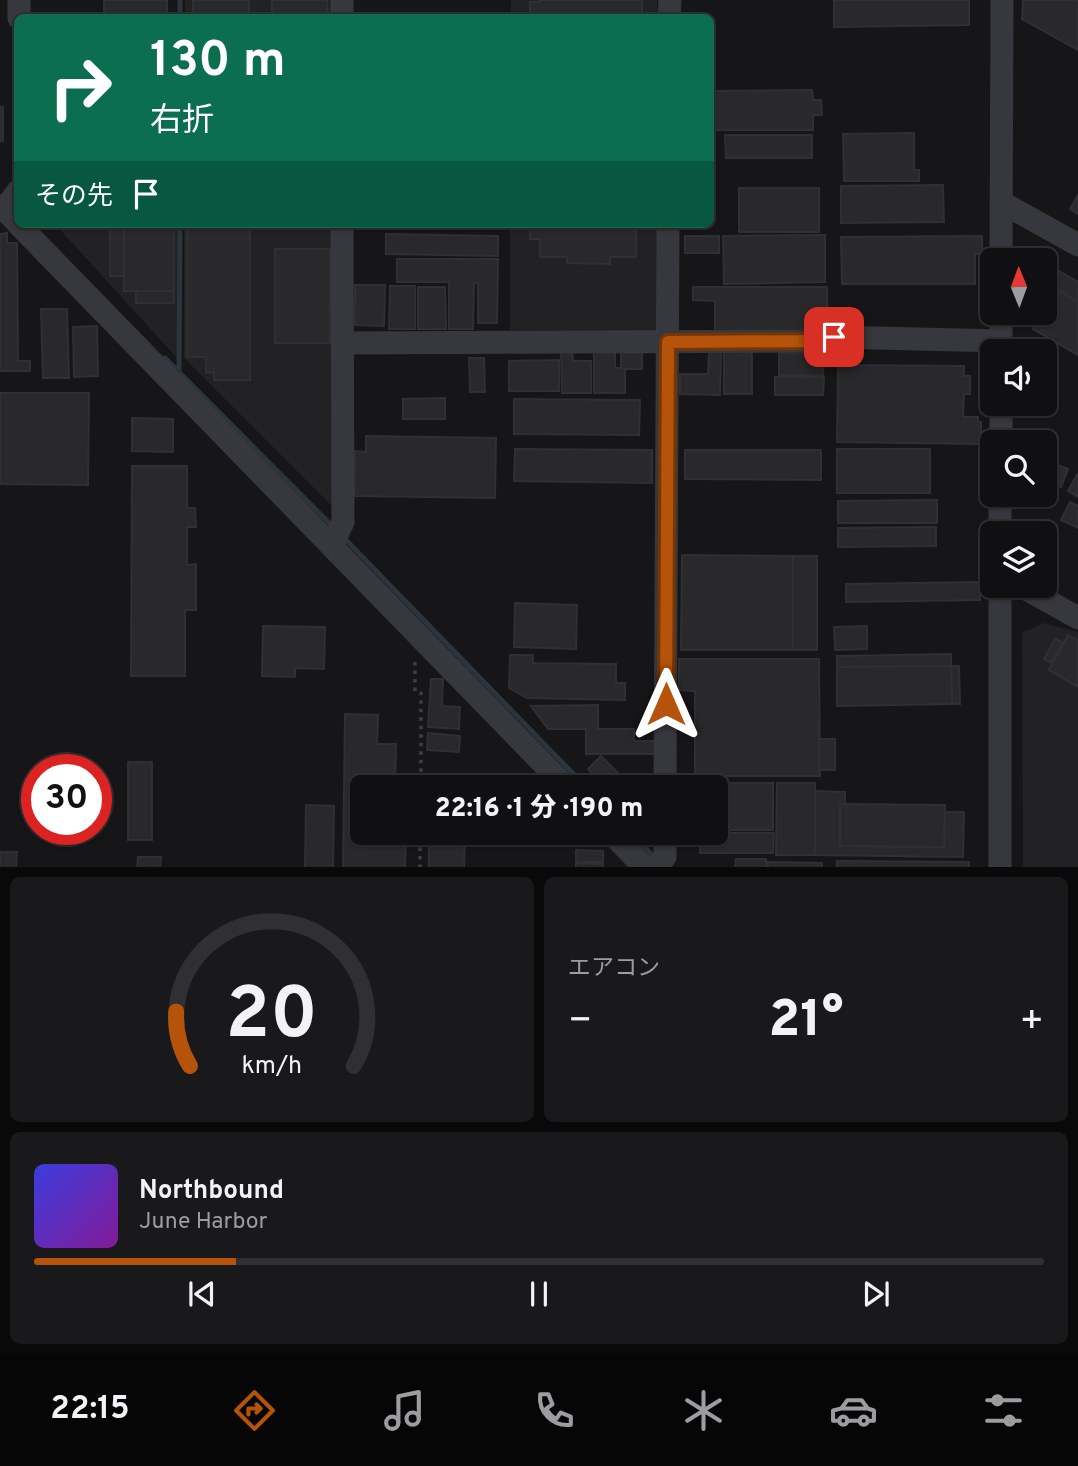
<!DOCTYPE html>
<html lang="ja">
<meta charset="utf-8">
<style>
:root{--surface:#101012;--page:#19191b;--text:#f1f3f6;--muted:#9c9d9f;--line:#303032;--accent:#b45309}
body{margin:0;font-family:Overpass,"Noto Sans JP",sans-serif;background:var(--page);color:var(--text);height:100vh;display:flex;flex-direction:column;font-size:26px;white-space:nowrap}
*{box-sizing:border-box;margin:0}
p{font-size:23px;color:var(--muted)}
.icon{flex:none;width:38px;height:38px;fill:none;stroke:currentColor;stroke-width:2;stroke-linecap:round;stroke-linejoin:round}
.map{position:relative;height:867px;overflow:hidden}
.drawer{display:flex;flex-direction:column;gap:10px;padding:10px;background:#09090a;flex:1}
.drawer>*{flex:none}
.banner{position:absolute;left:14px;top:14px;width:700px;height:214px;border-radius:10px;box-shadow:0 2px 5px #0004,0 0 0 2px var(--line);background:#0b6e4f;color:#fff;overflow:hidden}
.needle{width:46px;rotate:359deg}
.fabs{position:absolute;left:980px;top:248px;display:grid;gap:14px}
.fabs a{display:grid;place-items:center;width:77px;height:77px;border-radius:10px;background:var(--surface);box-shadow:0 2px 5px #0004,0 0 0 2px var(--line);font-size:35px}
.speed{position:absolute;left:21px;top:754px;display:flex;gap:14px;font-size:35px;font-weight:700;text-align:center}
.speed>*{display:grid;place-content:center;width:91px;height:91px;border-radius:50%;background:var(--surface);box-shadow:0 2px 5px #0004,0 0 0 2px var(--line);line-height:1}
.speed .limit{border:10px solid #d22;background:#fff;color:#111}
.pin{position:absolute;display:grid;place-items:center;width:60px;height:60px;color:#fff;margin:-30px;border-radius:14px;box-shadow:0 4px 10px #0006}
.me{position:absolute;width:77px;margin:-38px;rotate:0deg;stroke-linejoin:round;filter:drop-shadow(0 0 5px #0008)}
.turn{display:flex;align-items:center;gap:24px;height:147px;padding:0 21px;font-size:32px}
.turn .icon{width:91px;height:91px;stroke-width:2.5}
.turn b{display:block;font-size:49px;line-height:60px}
.then{display:flex;align-items:center;height:66px;padding:0 21px;background:#0003;gap:14px;font-size:26px}
.big{font-size:52px;font-weight:800;line-height:1.1}
.drawer .card{flex:1;display:flex;flex-direction:column;justify-content:center;gap:10px;min-width:0;padding:0 24px;border-radius:10px;background:var(--page)}
.drawer .dial{align-items:center;gap:0}
.dial svg{height:182px;overflow:visible;fill:none;stroke:var(--line);stroke-width:7;stroke-linecap:round;text-anchor:middle}
.dial text{fill:var(--text);stroke:none}
.song{display:flex;align-items:center;gap:21px}
.cover{width:84px;height:84px;border-radius:10px;background:linear-gradient(135deg,hsl(240 70% 55%),hsl(290 70% 35%))}
.played{height:7px;border-radius:4px;background:linear-gradient(90deg,var(--accent) 20%,var(--line) 20%)}
.keys{display:flex;justify-content:space-around;direction:ltr}
.heat{display:flex;justify-content:space-between;align-items:center;font-size:38px;direction:ltr}
.drawer .tiles{flex:1;display:grid;gap:10px;grid-template-columns:1fr 1fr}
.card:last-child{grid-column:span 2}
.trip{position:absolute;left:350px;top:775px;width:378px;height:70px;border-radius:10px;background:var(--surface);box-shadow:0 2px 5px #0004,0 0 0 2px var(--line);font-weight:800;line-height:70px;text-align:center}
.menu{display:flex;height:112px;justify-content:space-around;align-items:center;background:#060607;color:var(--muted)}
.menu .icon{width:49px;height:49px}
.menu .selected{color:var(--accent)}
.menu b{font-size:32px;color:var(--text)}
.map>svg:first-child{display:block}
.built{fill:#222225}
.lines{fill:none;stroke-linecap:round;stroke-linejoin:round}
.stream{stroke:#2c353c;stroke-width:5}
.building{fill:#29292c;stroke:#303034;stroke-width:2}
.path{stroke:#3d3f44;stroke-width:3.5;stroke-dasharray:3.5 5;stroke-linecap:butt}
.minor{stroke:#37383d;stroke-width:23}
.route-casing{stroke:#753606;stroke-width:18}
.route{stroke:#b45309;stroke-width:12}
</style>
<div class="map">
<svg width="1078" height="868" viewBox="0 0 1078 868">
<rect width="100%" height="100%" fill="#161618"/>
<g class="built">
<polygon points="185,0 333,0 333,17 185,18"/>
<polygon points="511,0 657,0 657,17 511,18"/>
<polygon points="55,224 178,224 177,358"/>
<polygon points="184,224 333,224 333,507 184,358"/>
<polygon points="510,224 657,224 656,331 510,330"/>
<polygon points="1043,623 1078,632 1078,867 1023,867 1022,633"/>
</g>
<g class="lines">
<g class="stream">
<polyline points="180,18 180,0"/>
<polyline points="165,358 333,527"/>
<polyline points="179,373 180,224"/>
<polyline points="343,537 587,788"/>
<polyline points="631,833 655,858"/>
</g>
</g>
<g class="building">
<polygon points="104,0 167,0 167,16 104,17"/>
<rect x="193" y="0" width="56" height="18"/>
<polygon points="272,0 327,0 328,18 272,18"/>
<polygon points="539,0 642,0 642,18 530,18 530,2 539,2"/>
<polygon points="834,0 969,0 969,25 834,27"/>
<polygon points="1023,0 1078,0 1078,50 1022,19"/>
<polygon points="812,90 813,100 821,100 822,115 813,115 813,130 710,130 710,91"/>
<rect x="0" y="107" width="3" height="34"/>
<polygon points="914,133 914,170 919,170 919,181 844,181 843,134"/>
<polygon points="725,135 812,135 812,158 726,158"/>
<polygon points="943,185 944,222 841,223 841,186"/>
<rect x="739" y="188" width="80" height="44"/>
<polygon points="1078,195 1078,214 1070,209"/>
<rect x="110" y="224" width="14" height="52"/>
<rect x="124" y="224" width="50" height="67"/>
<polygon points="456,224 497,224 496,226 456,226"/>
<polygon points="530,224 636,224 636,257 610,257 610,264 567,263 567,257 540,257 540,239 530,239"/>
<polygon points="187,227 250,227 250,380 214,380 214,372 206,373 206,357 187,357"/>
<polygon points="7,233 7,243 17,243 18,361 30,361 30,371 0,371 0,234"/>
<polygon points="386,234 498,236 498,256 386,254"/>
<polygon points="825,235 825,282 724,284 723,236"/>
<rect x="685" y="236" width="34" height="17"/>
<polygon points="982,236 982,254 975,254 975,284 842,284 841,237"/>
<rect x="275" y="249" width="55" height="94"/>
<polygon points="397,259 498,259 497,323 478,323 478,283 474,283 473,329 449,329 449,282 397,282"/>
<polygon points="1052,267 1078,282 1078,302 1045,282"/>
<polygon points="1045,282 1078,302 1078,355 1033,329 1039,317 1032,313 1045,313"/>
<polygon points="355,285 385,285 384,326 355,325"/>
<polygon points="390,286 415,286 415,329 389,329"/>
<polygon points="418,287 445,287 446,329 418,329"/>
<polygon points="693,287 827,287 827,334 715,333 715,301 693,300"/>
<rect x="136" y="291" width="38" height="12"/>
<polygon points="41,309 67,309 69,378 43,378"/>
<polygon points="97,326 98,376 74,377 73,327"/>
<polygon points="561,349 572,349 573,361 591,361 591,393 562,393"/>
<polygon points="621,349 642,350 642,369 625,369 625,393 594,393 594,352 615,352 615,368 621,368"/>
<polygon points="752,351 752,394 724,394 724,352"/>
<polygon points="709,352 721,352 720,395 680,394 680,374 708,374"/>
<polygon points="779,353 824,354 823,376 779,375"/>
<polygon points="469,358 484,358 485,392 470,392"/>
<polygon points="559,360 559,391 509,391 509,361"/>
<polygon points="838,365 964,366 964,376 970,376 970,394 964,394 963,417 978,417 978,422 981,422 981,444 837,442"/>
<polygon points="775,377 824,377 823,395 775,395"/>
<polygon points="0,393 89,393 88,485 0,484"/>
<polygon points="445,398 445,419 403,419 403,399"/>
<polygon points="514,399 640,400 639,435 514,434"/>
<polygon points="132,418 173,419 173,452 132,451"/>
<polygon points="366,436 496,438 495,498 354,496 355,451 366,452"/>
<polygon points="515,449 652,450 652,483 514,481"/>
<rect x="837" y="449" width="93" height="44"/>
<polygon points="685,450 821,450 821,480 685,479"/>
<polygon points="1045,460 1068,469 1061,487 1045,481"/>
<polygon points="132,466 187,466 187,508 195,508 196,527 187,527 187,565 196,564 196,610 185,610 185,676 131,676"/>
<polygon points="1078,473 1078,497 1068,491"/>
<polygon points="937,500 937,523 838,523 838,501"/>
<polygon points="1070,502 1078,506 1078,528 1061,520"/>
<polygon points="936,527 936,546 838,547 838,528"/>
<polygon points="682,555 793,556 793,650 681,650"/>
<rect x="793" y="556" width="24" height="94"/>
<polygon points="980,582 980,600 846,602 846,584"/>
<polygon points="515,603 577,605 576,649 514,647"/>
<polygon points="263,626 325,627 324,669 295,668 295,677 262,676"/>
<polygon points="867,626 867,649 835,650 834,627"/>
<polygon points="1068,635 1078,641 1078,687 1049,670"/>
<polygon points="1055,639 1063,643 1051,663 1044,659"/>
<polygon points="951,654 951,666 837,667 837,656"/>
<polygon points="510,655 533,655 533,663 616,664 616,683 625,683 625,700 527,698 509,688"/>
<polygon points="679,659 819,659 820,776 695,776 695,691 679,690"/>
<polygon points="951,666 959,666 960,704 952,704"/>
<polygon points="951,666 952,704 837,706 837,667"/>
<polygon points="431,679 443,679 442,706 460,707 459,729 428,727"/>
<polygon points="598,705 598,729 634,729 634,741 655,741 655,754 586,754 586,729 548,729 531,706"/>
<polygon points="345,714 378,715 377,744 396,744 395,788 362,788 362,833 406,833 405,868 343,868"/>
<polygon points="428,733 460,736 459,752 427,750"/>
<rect x="819" y="739" width="16" height="31"/>
<polygon points="601,756 633,788 607,788 588,769"/>
<rect x="128" y="762" width="24" height="78"/>
<polygon points="700,783 773,783 773,830 716,830 716,788 700,788"/>
<polygon points="777,783 815,783 815,855 776,855"/>
<polygon points="815,791 845,792 845,804 840,804 840,846 944,847 944,812 964,812 963,857 815,855"/>
<polygon points="840,804 945,805 944,847 840,846"/>
<polygon points="306,805 334,806 333,868 305,868"/>
<polygon points="429,833 465,833 464,868 429,868"/>
<polygon points="700,833 774,833 773,853 700,853"/>
<polygon points="576,850 603,851 603,862 576,862"/>
<polygon points="0,852 17,852 16,868 0,868"/>
<polygon points="138,857 161,857 160,868 137,868"/>
<polygon points="736,859 766,859 766,868 735,868"/>
<polygon points="837,861 969,862 969,868 837,868"/>
<polygon points="768,862 822,863 822,868 768,868"/>
<polygon points="576,863 603,864 603,868 576,868"/>
</g>
<g class="lines">
<g class="path">
<polyline points="415,662 415,691 421,693 421,788"/>
<polyline points="420,868 420,833"/>
</g>
<g class="minor">
<polyline points="19,0 19,18"/>
<polyline points="342,0 342,18"/>
<polyline points="669,18 670,0"/>
<polyline points="1001,202 1078,245"/>
<polyline points="0,206 18,223"/>
<polyline points="4,210 18,191"/>
<polyline points="18,224 567,788"/>
<polyline points="1001,261 1002,0"/>
<polyline points="342,343 821,341 834,337 1001,341"/>
<polyline points="1001,352 1001,313"/>
<polyline points="1001,443 1001,404"/>
<polyline points="1000,534 1000,495"/>
<polyline points="332,545 343,522 342,224"/>
<polyline points="1021,586 1078,618"/>
<polyline points="665,788 668,224"/>
<polyline points="611,833 645,868"/>
<polyline points="656,868 665,857 665,833"/>
<polyline points="1000,868 1000,586"/>
</g>
</g>
<g class="lines">
<g class="route-casing">
<polyline id="route" points="666,704 668,342 821,341 834,337"/>
</g>
<use href="#route" class="route"/>
</g>
</svg>
<div class="fabs">
<a><svg class="needle" viewBox="-14 -14 28 28"><path d="M0-13l5 13h-10z" fill="#e53935"/><path d="M0 13l5-13h-10z" fill="#9c9d9f"/></svg></a>
<a><svg class="icon" aria-label="sound" viewBox="0 0 24 24"><path d="M4 9h4l5-4v14l-5-4H4zM17 9q2 3 0 6"/></svg></a>
<a><svg class="icon" aria-label="search" viewBox="0 0 24 24"><circle cx="10" cy="10" r="6"/><path d="M15 15l6 6"/></svg></a>
<a><svg class="icon" aria-label="layers" viewBox="0 0 24 24"><path d="M12 4l9 5-9 5-9-5zM3 14l9 5 9-5"/></svg></a>
</div>
<div class="speed"><div class="limit">30</div></div>
<div class="pin" style="left:834px;top:337px;background:#d93025"><svg class="icon" aria-label="arrive" viewBox="0 0 24 24"><path d="M6 21V4h12l-3 4 3 4H6"/></svg></div>
<svg class="me" style="left:666px;top:704px" viewBox="-20 -20 40 40"><path d="M0-17L14 15 0 8-14 15z" fill="#b45309" stroke="#fff" stroke-width="4"/></svg>
<div class="trip">22:16 · 1 分 · 190 m</div>
<div class="banner">
<div class="turn"><svg class="icon" aria-label="right" viewBox="0 0 24 24"><path d="M7 20v-9h11M14 6l5 5-5 5"/></svg><div><b>130 m</b>右折</div></div>
<div class="then">その先<svg class="icon" aria-label="arrive" viewBox="0 0 24 24"><path d="M6 21V4h12l-3 4 3 4H6"/></svg></div>
</div>
</div>
<section class="drawer">
<div class="tiles">
<div class="card dial"><svg viewBox="0 0 100 80">
<path d="M14 69A42 42 0 1 1 86 69"/>
<path d="M14 69A42 42 0 0 1 8 45" stroke="#b45309"/>
<text x="50" y="56" font-size="32" font-weight="700">20</text>
<text x="50" y="72" font-size="11">km/h</text>
</svg></div>
<div class="card"><p>エアコン</p>
<div class="heat"><a>−</a><b class="big">21°</b><a>+</a></div>
</div>
<div class="card">
<div class="song"><i class="cover"></i><div><b>Northbound</b><p>June Harbor</p></div></div>
<div class="played"></div>
<div class="keys"><svg class="icon" aria-label="previous" viewBox="0 0 24 24"><path d="M18 5L8 12l10 7zM5 5v14"/></svg><svg class="icon" aria-label="pause" viewBox="0 0 24 24"><path d="M8 5v14M16 5v14"/></svg><svg class="icon" aria-label="next" viewBox="0 0 24 24"><path d="M6 5l10 7-10 7zM19 5v14"/></svg></div>
</div>
</div>
</section>
<nav class="menu">
<b>22:15</b>
<svg class="icon selected" aria-label="directions" viewBox="0 0 24 24"><path d="M12 3l9 9-9 9-9-9zM9 14v-3h6M13 9l2 2-2 2"/></svg>
<svg class="icon" aria-label="music" viewBox="0 0 24 24"><path d="M9 18V5l10-2v13"/><circle cx="6" cy="18" r="3"/><circle cx="16" cy="16" r="3"/></svg>
<svg class="icon" aria-label="phone" viewBox="0 0 24 24"><path d="M5 4h4l2 5-3 2q2 4 5 5l2-3 5 2v4C11 20 4 13 5 4z"/></svg>
<svg class="icon" aria-label="climate" viewBox="0 0 24 24"><path d="M12 3v18M4 7l16 10M4 17L20 7"/></svg>
<svg class="icon" aria-label="car" viewBox="0 0 24 24"><path d="M5 17H2v-5l4-1 3-4h7l3 4 3 1v5h-3M9 17h6M6 11h13"/><circle cx="7" cy="17" r="2"/><circle cx="17" cy="17" r="2"/></svg>
<svg class="icon" aria-label="filters" viewBox="0 0 24 24"><path d="M4 7h16M4 17h16"/><circle cx="9" cy="7" r="2"/><circle cx="15" cy="17" r="2"/></svg>
</nav>
